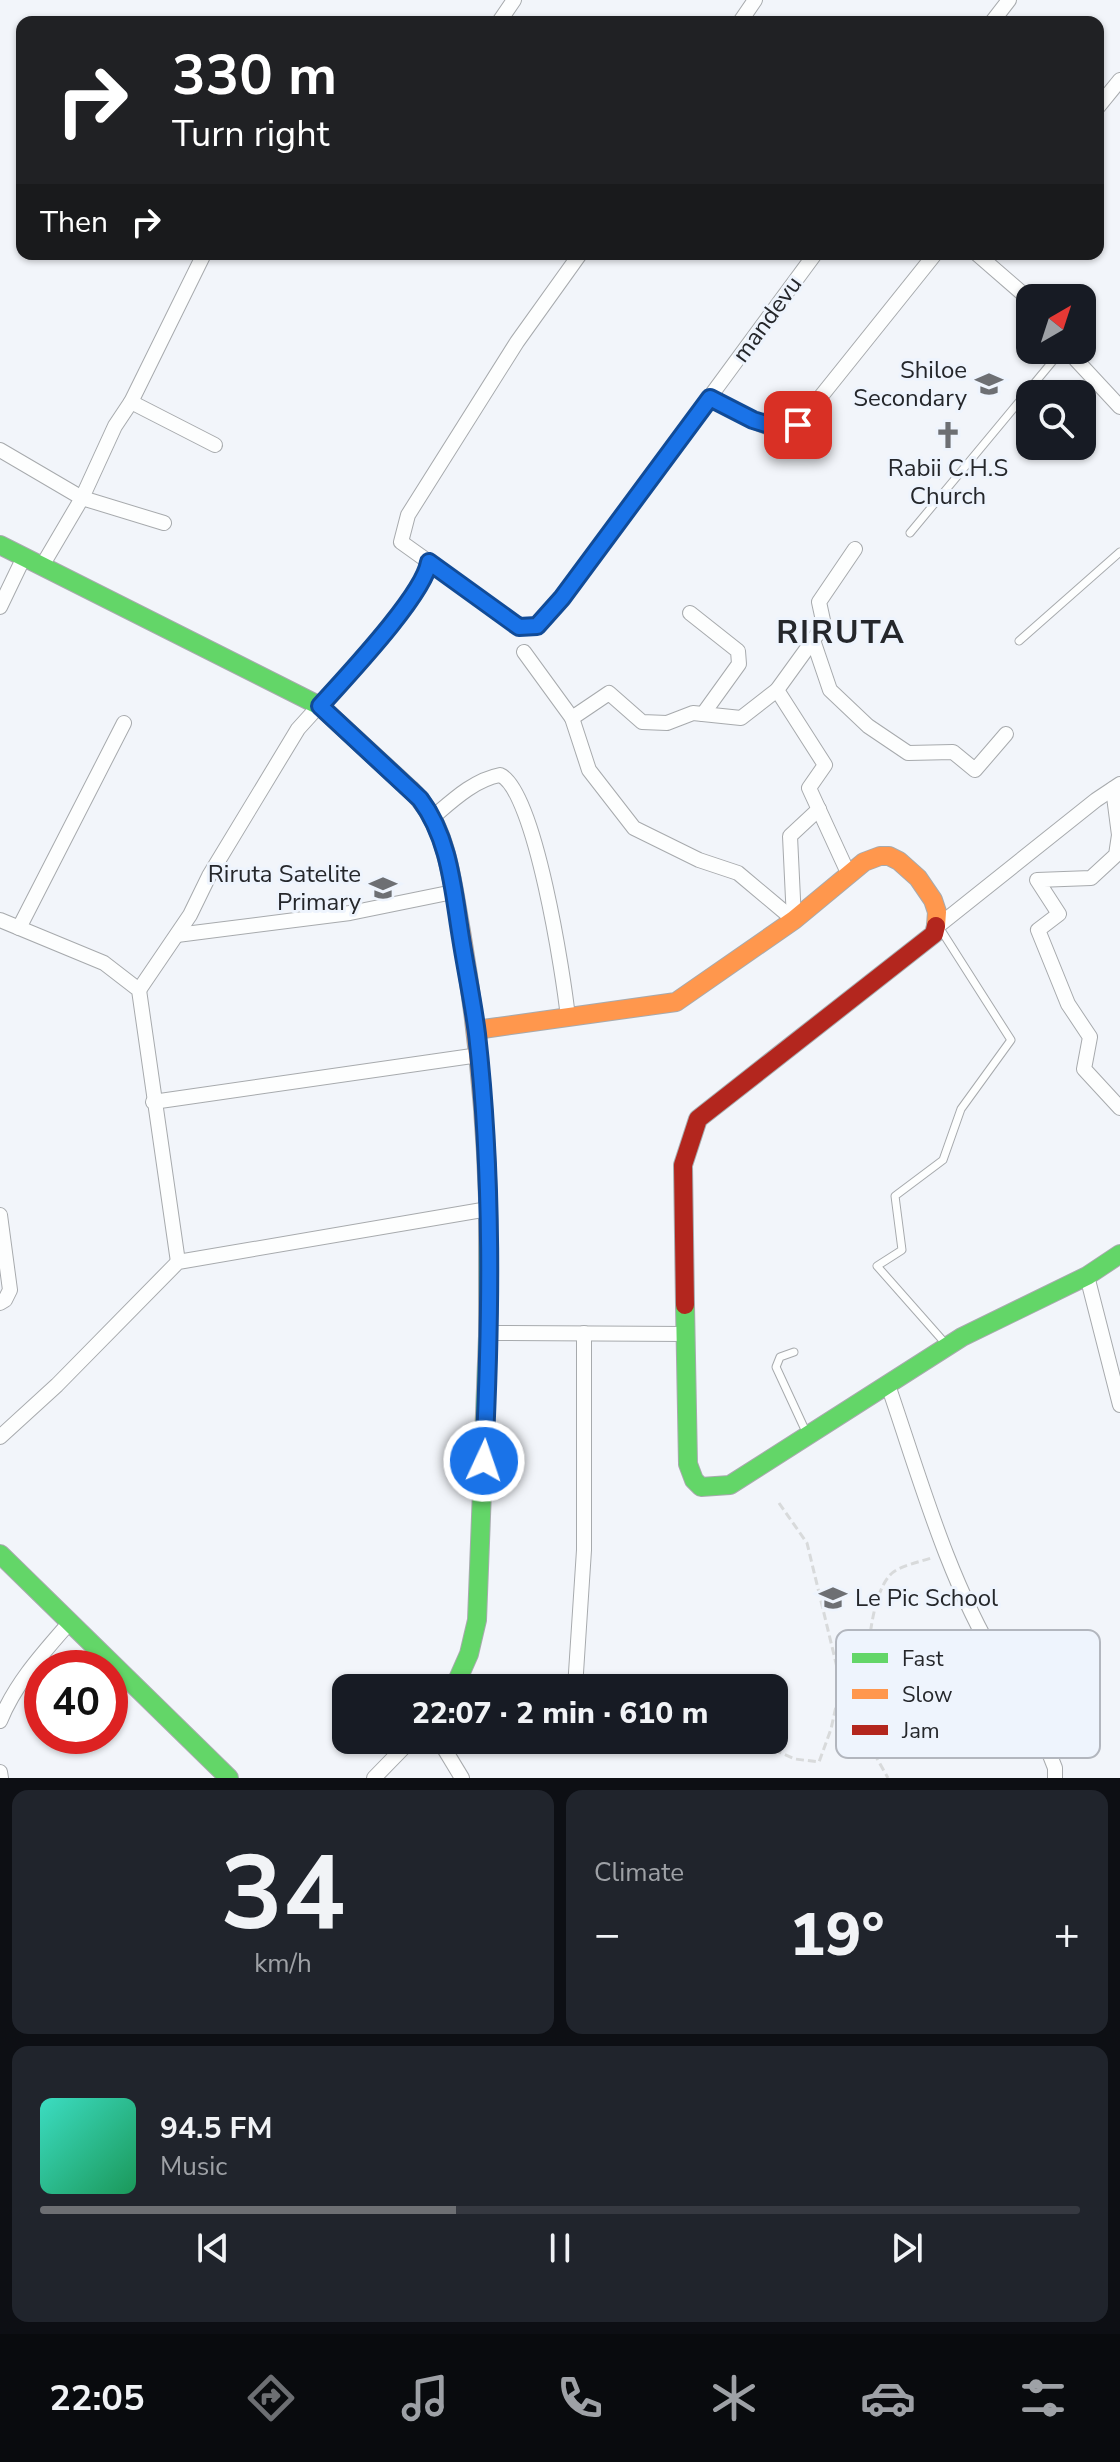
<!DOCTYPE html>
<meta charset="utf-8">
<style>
:root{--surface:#171b24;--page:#20242c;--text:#f1f3f6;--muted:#9ea1a6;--line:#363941;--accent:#6d6f73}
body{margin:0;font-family:"Nunito Sans",sans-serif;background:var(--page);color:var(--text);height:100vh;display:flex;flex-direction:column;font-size:30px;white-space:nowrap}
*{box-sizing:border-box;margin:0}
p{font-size:26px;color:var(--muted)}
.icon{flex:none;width:44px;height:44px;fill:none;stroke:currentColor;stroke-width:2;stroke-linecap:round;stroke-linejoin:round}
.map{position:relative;height:1778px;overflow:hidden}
.side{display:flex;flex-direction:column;gap:12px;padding:12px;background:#0d0f14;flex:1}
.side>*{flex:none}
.banner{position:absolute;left:16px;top:16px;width:1088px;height:244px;border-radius:16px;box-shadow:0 2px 6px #0004;background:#202124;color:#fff;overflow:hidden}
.needle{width:52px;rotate:39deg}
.tools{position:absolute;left:1016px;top:284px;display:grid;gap:16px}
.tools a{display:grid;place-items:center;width:80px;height:80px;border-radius:16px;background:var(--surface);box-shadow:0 2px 6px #0004;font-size:40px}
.speed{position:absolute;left:24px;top:1650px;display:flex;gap:16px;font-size:40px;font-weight:700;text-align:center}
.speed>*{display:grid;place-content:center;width:104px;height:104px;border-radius:50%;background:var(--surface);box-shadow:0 2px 6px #0004;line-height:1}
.speed .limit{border:12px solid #d22;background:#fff;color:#111}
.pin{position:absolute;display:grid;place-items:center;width:68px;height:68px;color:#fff;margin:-34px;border-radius:16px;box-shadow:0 4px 12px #0006}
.me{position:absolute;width:88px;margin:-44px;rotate:3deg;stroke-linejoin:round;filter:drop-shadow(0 0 6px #0008)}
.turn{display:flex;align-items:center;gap:28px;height:168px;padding:0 24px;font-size:36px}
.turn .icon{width:104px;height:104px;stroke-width:2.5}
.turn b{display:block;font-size:56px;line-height:68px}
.then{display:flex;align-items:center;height:76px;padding:0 24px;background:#0003;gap:16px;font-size:30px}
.big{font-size:60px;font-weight:800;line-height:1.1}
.side .card{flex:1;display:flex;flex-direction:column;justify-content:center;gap:12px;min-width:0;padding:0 28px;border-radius:16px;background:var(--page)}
.side .dial{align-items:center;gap:0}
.dial b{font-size:104px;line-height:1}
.song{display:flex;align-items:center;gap:24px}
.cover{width:96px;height:96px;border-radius:12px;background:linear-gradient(135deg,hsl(170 70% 55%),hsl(150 70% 35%))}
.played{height:8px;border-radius:4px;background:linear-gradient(90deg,var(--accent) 40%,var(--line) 40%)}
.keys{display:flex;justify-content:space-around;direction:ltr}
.heat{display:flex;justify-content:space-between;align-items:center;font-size:44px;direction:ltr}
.side .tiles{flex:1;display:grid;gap:12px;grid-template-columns:1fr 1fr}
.card:last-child{grid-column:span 2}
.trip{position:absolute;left:332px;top:1674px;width:456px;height:80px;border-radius:16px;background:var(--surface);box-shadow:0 2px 6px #0004;font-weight:800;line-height:80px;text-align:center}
.tabs{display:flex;height:128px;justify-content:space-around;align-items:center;background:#090b0e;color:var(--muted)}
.tabs .icon{width:56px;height:56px}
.tabs .current{color:var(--accent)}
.tabs b{font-size:36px;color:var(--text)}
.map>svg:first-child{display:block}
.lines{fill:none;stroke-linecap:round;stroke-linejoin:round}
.lane-casing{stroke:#a7aaad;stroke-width:9}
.street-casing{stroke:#a7aaad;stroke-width:16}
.fast-casing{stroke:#a7aaad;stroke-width:20}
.slow-casing{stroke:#a7aaad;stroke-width:20}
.jam-casing{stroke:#a7aaad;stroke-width:20}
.path{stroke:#d8dadb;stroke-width:3;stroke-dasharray:8 4;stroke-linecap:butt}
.lane{stroke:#fdfefe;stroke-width:7}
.street{stroke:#fdfefe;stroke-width:14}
.fast{stroke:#63d668;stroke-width:18}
.slow{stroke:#ff974d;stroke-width:18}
.jam{stroke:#b3261e;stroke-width:18}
.route-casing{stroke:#114b97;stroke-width:20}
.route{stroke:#1a73e8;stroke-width:14}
.labels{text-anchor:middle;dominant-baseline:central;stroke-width:6;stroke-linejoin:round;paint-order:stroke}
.street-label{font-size:24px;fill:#25272b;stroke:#eef4fd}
.poi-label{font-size:24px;fill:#25272b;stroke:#eef4fd;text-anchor:end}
.district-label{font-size:32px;font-weight:bold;letter-spacing:2px;fill:#25272b;stroke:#eef4fd}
.key{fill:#eef4fd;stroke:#b2b6be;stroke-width:2}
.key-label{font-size:22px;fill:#25272b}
</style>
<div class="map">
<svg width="1120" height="1778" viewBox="0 0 1120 1778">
<rect width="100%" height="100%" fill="#f2f5fa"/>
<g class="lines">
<g class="lane-casing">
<g id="lane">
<polyline points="910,533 1062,350"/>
<polyline points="1019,641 1120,552"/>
<polyline points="939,927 1011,1040 961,1109 943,1160 895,1196 902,1250 877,1266 945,1343"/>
<polyline points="794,1352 780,1357 776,1367 807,1434"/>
</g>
</g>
<g class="street-casing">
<g id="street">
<polyline points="499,22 514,0"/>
<polyline points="740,22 755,0"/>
<polyline points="992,22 1009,0"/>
<polyline points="1098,107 1120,80"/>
<polyline points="977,254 1030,300"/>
<polyline points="1067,350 1120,407"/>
<path d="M 710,398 C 727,407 768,433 787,431 C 790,430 795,427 798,425 L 935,254"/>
<polyline points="131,402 215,445"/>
<polyline points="0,450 82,498 164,523"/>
<polyline points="429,562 519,627 537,626 562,598 815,254"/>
<polyline points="42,566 82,498 115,426 131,402 204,254"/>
<polyline points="0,607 24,557"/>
<polyline points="690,613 738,651 739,664 703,714"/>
<polyline points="813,640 830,690 868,726 908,753 953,752 975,770 1006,734"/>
<polyline points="524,652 572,718 609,693 642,722 667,723 693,713 741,718 777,690"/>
<polyline points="572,718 589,770 634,828 699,860 738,873 794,920"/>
<polyline points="1113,789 1119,835 1116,855 1091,878 1037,880 1059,914 1038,930 1068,1004 1090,1037 1084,1069 1120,1108"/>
<path d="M 433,817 C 453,800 474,780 500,775 C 535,789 564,978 568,1018"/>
<polyline points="849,875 809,788 825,765 777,690 824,625 819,602 855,549"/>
<polyline points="0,920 104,963 139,990 178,1262"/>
<polyline points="794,920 790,836 819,809"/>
<polyline points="938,926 1096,800 1120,784"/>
<polyline points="19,928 124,723"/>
<polyline points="177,935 350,913 453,892"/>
<polyline points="139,990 190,915 209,876 298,729 374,645 422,582 427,573 429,562 401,542 408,515 517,342 580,254"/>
<polyline points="153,1102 479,1055"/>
<polyline points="0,1215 10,1290 5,1300 0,1303"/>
<polyline points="1087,1276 1120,1405"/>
<polyline points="490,1333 686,1334"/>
<path d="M 888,1385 C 920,1478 947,1577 998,1662"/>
<polyline points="0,1437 57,1385 178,1262 488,1209"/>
<polyline points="575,1688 584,1550 584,1333"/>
<path d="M 0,1721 C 16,1682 43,1653 70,1622"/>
<polyline points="1042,1735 1055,1768 1055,1778"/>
<polyline points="439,1740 462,1778"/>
<polyline points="0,1772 1,1778"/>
<polyline points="374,1778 411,1740"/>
</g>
</g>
<g class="fast-casing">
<g id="fast">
<polyline points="0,545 320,706 411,790"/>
<polyline points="685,1305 688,1464 694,1480 701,1487 730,1485 962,1337 1087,1276 1120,1254"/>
<polyline points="0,1554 229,1778"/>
<polyline points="454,1688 469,1654 477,1620 488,1336 488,1198"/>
</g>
</g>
<g class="slow-casing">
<g id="slow">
<path d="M 411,790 C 448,825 452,883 461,931 C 476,1019 485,1108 488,1198"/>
<polyline points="476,1030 676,1002 794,920 864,862 880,856 889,856 899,861 918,878 933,900 937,912 936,926"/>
</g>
</g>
<g class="jam-casing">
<polyline id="jam" points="685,1305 683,1165 698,1119 934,934 936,926"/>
</g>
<g class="path">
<polyline points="779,1503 807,1543 841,1684 868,1706 875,1755 888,1778"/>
<path d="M 866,1679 C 868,1651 871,1596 890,1575 C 898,1566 920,1562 931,1558"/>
<polyline points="752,1740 795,1759 819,1762 831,1729 841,1684 884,1675 923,1650 965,1631"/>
</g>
<use href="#lane" class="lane"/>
<use href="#street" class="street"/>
<use href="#fast" class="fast"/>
<use href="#slow" class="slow"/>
<use href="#jam" class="jam"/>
</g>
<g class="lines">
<g class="route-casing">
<path id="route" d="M 484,1461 C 491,1319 493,1176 477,1034 C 473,1002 466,970 461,938 C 453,890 450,839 420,799 L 320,706 C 345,678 424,595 429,562 L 519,627 L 537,626 L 562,598 L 710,398 L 753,420 L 789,431 L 798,425"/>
</g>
<use href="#route" class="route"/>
</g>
<defs>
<g id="school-bare" transform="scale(2.16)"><path d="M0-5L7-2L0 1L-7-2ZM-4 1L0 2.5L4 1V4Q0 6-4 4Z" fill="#6d6f73" stroke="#eef4fd" stroke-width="2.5" paint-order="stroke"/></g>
<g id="church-bare" transform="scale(2.16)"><path d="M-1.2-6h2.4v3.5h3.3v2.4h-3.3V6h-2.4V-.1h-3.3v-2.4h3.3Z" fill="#6d6f73" stroke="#eef4fd" stroke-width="2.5" paint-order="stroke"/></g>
</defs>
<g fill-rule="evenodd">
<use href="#school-bare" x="989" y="384"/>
<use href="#church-bare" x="948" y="435"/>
<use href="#school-bare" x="383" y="888"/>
<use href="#school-bare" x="833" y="1598"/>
</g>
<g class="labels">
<g class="street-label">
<text transform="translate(767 319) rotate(-54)">mandevu</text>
</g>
<g class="poi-label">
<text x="967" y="370">Shiloe<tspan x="967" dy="28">Secondary</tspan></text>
<text x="948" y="468" text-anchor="middle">Rabii C.H.S<tspan x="948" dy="28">Church</tspan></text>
<text x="361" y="874">Riruta Satelite<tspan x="361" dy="28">Primary</tspan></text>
<text x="855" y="1598" text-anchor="start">Le Pic School</text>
</g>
<g class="district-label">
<text x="841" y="632">RIRUTA</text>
</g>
</g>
<rect x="836" y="1630" width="264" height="128" rx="12" class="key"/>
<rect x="852" y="1653" width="36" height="10" fill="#63d668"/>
<rect x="852" y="1689" width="36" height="10" fill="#ff974d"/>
<rect x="852" y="1725" width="36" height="10" fill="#b3261e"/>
<g class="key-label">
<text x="902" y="1666">Fast</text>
<text x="902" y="1702">Slow</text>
<text x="902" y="1738">Jam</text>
</g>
</svg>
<div class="tools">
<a><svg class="needle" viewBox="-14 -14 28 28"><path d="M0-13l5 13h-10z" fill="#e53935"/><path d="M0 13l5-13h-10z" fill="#9ea1a6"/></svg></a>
<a><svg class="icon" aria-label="search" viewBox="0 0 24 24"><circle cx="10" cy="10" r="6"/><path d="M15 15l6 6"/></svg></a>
</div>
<div class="speed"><div class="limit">40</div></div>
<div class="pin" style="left:798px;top:425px;background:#d93025"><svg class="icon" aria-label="arrive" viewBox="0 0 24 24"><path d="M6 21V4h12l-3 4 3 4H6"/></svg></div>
<svg class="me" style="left:484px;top:1461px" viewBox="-20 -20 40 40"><circle r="17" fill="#1a73e8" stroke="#fff" stroke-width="3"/><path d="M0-11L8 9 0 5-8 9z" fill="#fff"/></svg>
<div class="trip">22:07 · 2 min · 610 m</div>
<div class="banner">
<div class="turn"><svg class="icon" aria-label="right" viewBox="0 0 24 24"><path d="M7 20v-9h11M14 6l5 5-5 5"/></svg><div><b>330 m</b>Turn right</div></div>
<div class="then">Then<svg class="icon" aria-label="right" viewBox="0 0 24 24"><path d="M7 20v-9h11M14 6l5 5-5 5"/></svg></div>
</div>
</div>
<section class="side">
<div class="tiles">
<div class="card dial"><b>34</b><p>km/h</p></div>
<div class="card"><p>Climate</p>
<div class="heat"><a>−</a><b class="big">19°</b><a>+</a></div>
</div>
<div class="card">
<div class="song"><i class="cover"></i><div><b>94.5 FM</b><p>Music</p></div></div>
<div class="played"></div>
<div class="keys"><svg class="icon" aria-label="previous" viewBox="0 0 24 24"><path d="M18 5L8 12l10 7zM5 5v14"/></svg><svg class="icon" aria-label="pause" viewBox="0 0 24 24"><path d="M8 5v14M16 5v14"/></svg><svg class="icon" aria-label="next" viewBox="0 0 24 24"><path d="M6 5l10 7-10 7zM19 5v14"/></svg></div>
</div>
</div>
</section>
<nav class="tabs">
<b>22:05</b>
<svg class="icon current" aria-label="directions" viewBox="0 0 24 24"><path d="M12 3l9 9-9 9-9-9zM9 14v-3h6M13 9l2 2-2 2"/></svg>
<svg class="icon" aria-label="music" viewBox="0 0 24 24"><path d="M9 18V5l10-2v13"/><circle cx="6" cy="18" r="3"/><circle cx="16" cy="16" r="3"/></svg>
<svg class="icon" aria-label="phone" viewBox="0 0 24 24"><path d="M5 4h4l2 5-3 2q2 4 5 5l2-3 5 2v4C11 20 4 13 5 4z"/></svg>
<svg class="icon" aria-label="climate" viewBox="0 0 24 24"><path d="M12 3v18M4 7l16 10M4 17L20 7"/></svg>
<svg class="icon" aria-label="car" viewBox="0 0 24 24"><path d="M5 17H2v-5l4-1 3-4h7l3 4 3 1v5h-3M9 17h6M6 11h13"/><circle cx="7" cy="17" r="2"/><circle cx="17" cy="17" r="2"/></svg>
<svg class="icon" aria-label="filters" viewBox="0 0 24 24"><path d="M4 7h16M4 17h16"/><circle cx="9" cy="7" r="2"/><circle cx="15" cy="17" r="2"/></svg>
</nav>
